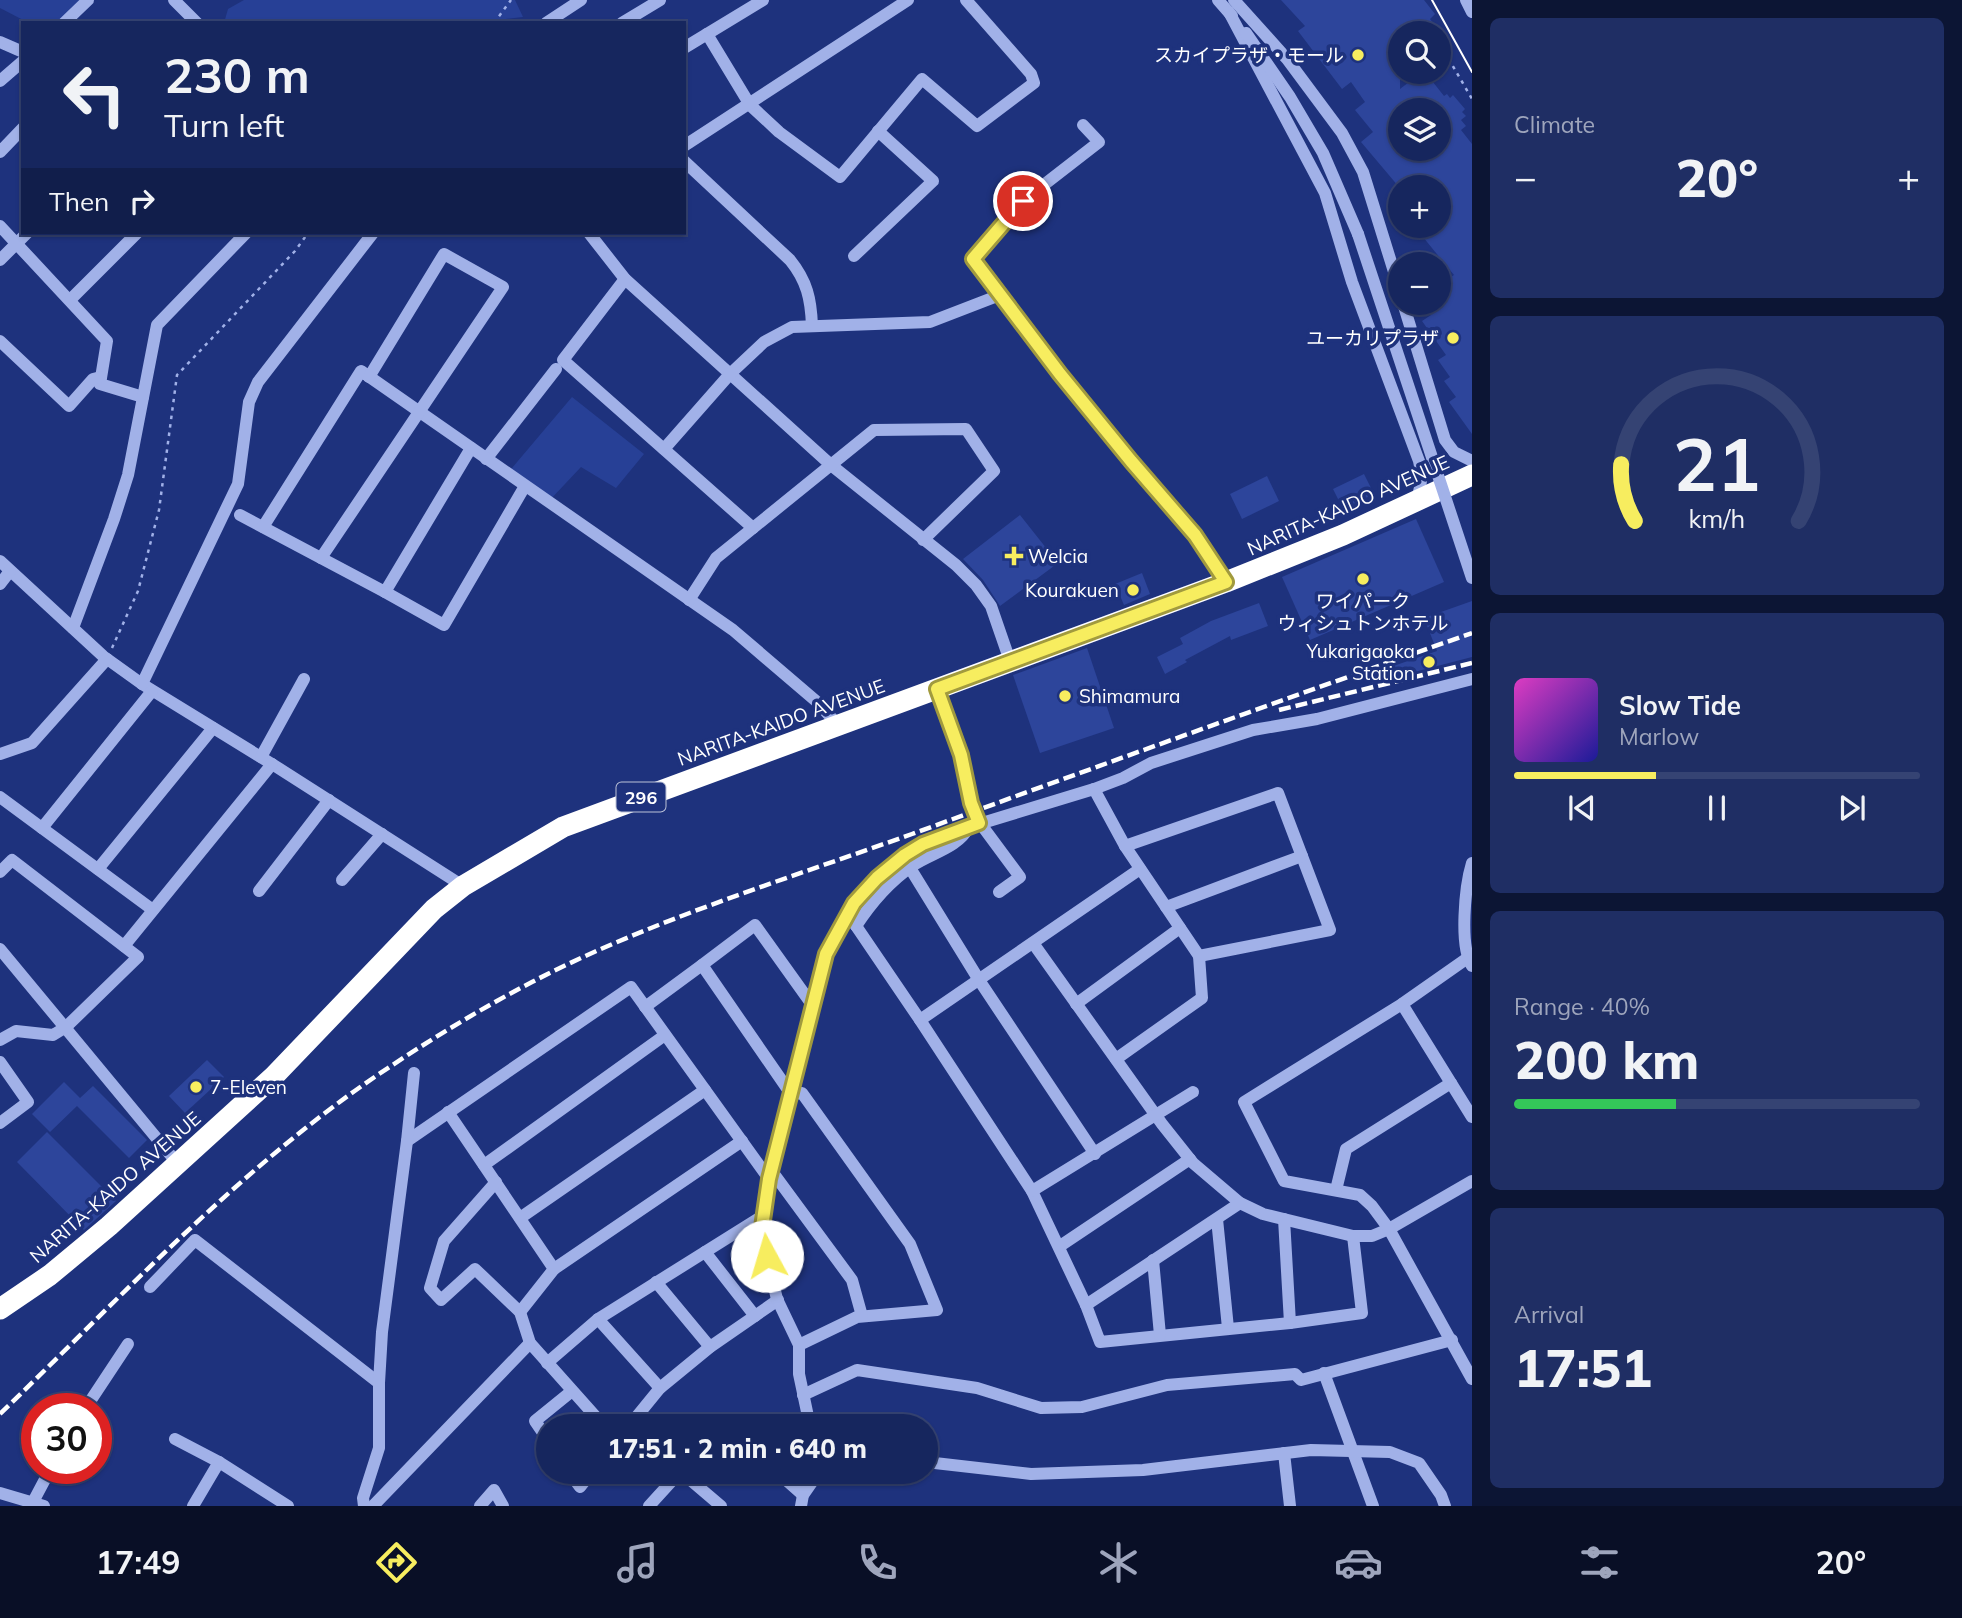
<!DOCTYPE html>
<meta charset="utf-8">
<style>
:root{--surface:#16265e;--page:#1f2e64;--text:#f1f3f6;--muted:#9ea5bc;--line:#354373;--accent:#f7ed5f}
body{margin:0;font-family:Mulish,"Noto Sans JP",sans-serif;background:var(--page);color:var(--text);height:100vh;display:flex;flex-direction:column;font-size:26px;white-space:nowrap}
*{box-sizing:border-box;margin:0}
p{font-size:23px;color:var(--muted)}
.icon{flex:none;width:38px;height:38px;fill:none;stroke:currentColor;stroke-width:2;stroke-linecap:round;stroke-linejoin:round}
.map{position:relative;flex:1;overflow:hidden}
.panel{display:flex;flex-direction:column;gap:18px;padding:18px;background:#0c1534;width:490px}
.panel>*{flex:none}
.hud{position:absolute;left:21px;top:21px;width:665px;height:214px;border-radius:0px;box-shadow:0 2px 5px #0004,0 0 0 2px var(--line);background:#16265e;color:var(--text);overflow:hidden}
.tools{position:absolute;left:1388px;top:21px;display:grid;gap:14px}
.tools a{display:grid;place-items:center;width:63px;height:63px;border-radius:50%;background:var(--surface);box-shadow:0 2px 5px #0004,0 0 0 2px var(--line);font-size:35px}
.speed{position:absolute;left:21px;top:1393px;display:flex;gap:14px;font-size:35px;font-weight:700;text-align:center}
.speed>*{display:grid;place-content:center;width:91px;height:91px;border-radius:50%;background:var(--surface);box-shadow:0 2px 5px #0004,0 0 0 2px var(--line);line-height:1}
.speed .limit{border:10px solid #d22;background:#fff;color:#111}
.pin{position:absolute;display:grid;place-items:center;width:60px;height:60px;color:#fff;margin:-30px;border:4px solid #fff;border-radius:50%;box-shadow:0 2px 7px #0007}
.me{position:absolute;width:77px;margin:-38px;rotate:354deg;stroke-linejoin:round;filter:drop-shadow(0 0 5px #0008)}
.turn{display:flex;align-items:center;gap:24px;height:147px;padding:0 28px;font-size:32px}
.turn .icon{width:91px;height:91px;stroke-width:2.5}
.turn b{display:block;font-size:49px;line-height:60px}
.then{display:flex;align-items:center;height:66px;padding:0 28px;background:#0003;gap:14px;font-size:26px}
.big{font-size:52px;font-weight:800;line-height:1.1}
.panel .widget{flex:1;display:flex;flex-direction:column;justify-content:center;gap:10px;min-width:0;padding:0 24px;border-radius:10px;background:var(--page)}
.panel .dial{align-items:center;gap:0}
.dial svg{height:182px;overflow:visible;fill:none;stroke:var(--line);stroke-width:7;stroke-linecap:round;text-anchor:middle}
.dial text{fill:var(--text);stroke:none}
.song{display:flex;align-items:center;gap:21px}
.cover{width:84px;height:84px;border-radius:10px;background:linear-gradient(135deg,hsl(310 70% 55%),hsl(240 70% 35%))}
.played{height:7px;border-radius:4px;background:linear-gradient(90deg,var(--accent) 35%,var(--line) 35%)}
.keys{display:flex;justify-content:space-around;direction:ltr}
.heat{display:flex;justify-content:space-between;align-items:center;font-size:38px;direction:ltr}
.charge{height:10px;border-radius:5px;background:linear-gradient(90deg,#34c759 40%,var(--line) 0)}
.trip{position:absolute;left:536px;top:1414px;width:402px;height:70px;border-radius:35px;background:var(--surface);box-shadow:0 2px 5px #0004,0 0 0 2px var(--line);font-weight:800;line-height:70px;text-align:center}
.tabs{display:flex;height:112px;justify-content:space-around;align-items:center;background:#090f26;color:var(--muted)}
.tabs .icon{width:49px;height:49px}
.tabs .selected{color:var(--accent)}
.tabs b{font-size:32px;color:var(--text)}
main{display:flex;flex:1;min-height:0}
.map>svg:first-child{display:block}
.green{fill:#274096}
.building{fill:#2d459b;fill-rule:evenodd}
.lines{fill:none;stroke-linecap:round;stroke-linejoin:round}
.path{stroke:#a1b1e8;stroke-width:2.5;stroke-dasharray:3.5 5;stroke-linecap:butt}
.minor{stroke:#a1b1e8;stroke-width:12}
.highway{stroke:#fff;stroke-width:21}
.tram{stroke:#fff;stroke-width:2}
.rail{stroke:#fff;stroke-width:4.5;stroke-dasharray:12 5;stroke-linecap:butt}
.minor-bridge{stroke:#a1b1e8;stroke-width:12}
.route-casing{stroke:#a19a3e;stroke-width:18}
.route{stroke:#f7ed5f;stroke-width:12}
.poi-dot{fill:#f7ed5f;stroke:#1e327d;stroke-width:2.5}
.labels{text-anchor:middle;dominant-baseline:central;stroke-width:7;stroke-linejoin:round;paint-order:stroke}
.shield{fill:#1e327d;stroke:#bcc2d8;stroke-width:2}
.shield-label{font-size:18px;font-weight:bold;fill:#fff}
.poi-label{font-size:19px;fill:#fff;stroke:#1e327d;text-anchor:end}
.street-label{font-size:19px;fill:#fff;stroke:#1e327d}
</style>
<main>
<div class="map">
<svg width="1472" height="1506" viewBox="0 0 1472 1506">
<rect width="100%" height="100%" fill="#1e327d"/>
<g class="green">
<polygon points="0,0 82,0 58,23 29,23 0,8"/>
<polygon points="244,0 515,0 523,17 496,20 493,23 224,23 228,9"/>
<polygon points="572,397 644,454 616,488 581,467 548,502 507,474"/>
</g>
<g class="building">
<path d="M 1281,0 L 1424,0 L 1435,14 L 1430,19 L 1441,33 L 1400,33 L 1400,68 L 1394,72 L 1400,72 L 1400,89 L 1422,72 L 1425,72 L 1444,96 L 1447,94 L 1450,98 L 1453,95 L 1465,109 L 1462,112 L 1466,116 L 1461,120 L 1466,126 L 1461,130 L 1472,144 L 1472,434 L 1449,402 L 1456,397 L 1444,381 L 1450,377 L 1438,360 L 1446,355 L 1422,321 L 1431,315 L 1422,303 L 1438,303 L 1438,285 L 1454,275 L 1414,226 L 1438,226 L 1438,187 L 1399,187 L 1361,142 L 1373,132 L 1355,110 L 1365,102 L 1351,82 L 1342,89 L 1298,31 L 1305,26 ZM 1400,110 L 1438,110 L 1438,149 L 1431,149 L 1418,159 L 1410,149 L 1400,149 Z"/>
<polygon points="1364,474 1374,494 1343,509 1333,489"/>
<polygon points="1267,476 1279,501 1242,519 1230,494"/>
<polygon points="1020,515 1058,563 1000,606 983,580 963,559"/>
<polygon points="1416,519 1444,582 1310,640 1282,577"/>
<polygon points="1142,573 1150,594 1124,605 1115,584"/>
<polygon points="1472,601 1472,657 1372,683 1370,674 1437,651 1424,618"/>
<polygon points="1259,603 1268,626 1231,640 1230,636 1185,660 1187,662 1165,674 1157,657 1183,644 1180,638 1211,621"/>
<polygon points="1087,648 1114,728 1040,753 1013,675"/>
<polygon points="207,1060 224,1077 185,1113 169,1096"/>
<polygon points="64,1082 80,1098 93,1086 147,1140 129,1158 77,1106 50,1132 32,1114"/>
<polygon points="47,1132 116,1201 84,1230 17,1162"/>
</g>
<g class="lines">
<g class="path">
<polyline points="494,23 511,0"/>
<polyline points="1438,52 1443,49 1472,99"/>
<polyline points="1417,72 1419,74"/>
<polyline points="112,648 138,591 159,510 177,375 295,251 308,233"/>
</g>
<g class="minor">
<polyline points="174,0 197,23"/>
<polyline points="1218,0 1232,16"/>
<polyline points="1234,0 1287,59 1342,133 1363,172 1400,291"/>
<polyline points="1466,0 1472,12"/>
<path d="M 1229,12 L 1325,193 L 1352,282 L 1419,461 C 1423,476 1421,487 1416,502"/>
<polyline points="64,23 88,0"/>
<polyline points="546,23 581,0"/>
<polyline points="622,23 660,0"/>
<polyline points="1246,33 1290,97 1323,153 1358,234"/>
<polyline points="707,34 750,105 779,132 840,177 922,79 977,126 1034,83 1031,74 966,0"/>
<polyline points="0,42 23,52"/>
<polyline points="684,48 763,0"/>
<polyline points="0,81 23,61"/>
<polyline points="1083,125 1099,142 1023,201 973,259 1060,374 1131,461 1195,535 1226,582"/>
<polyline points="684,146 908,0"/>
<polyline points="0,152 23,128"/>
<path d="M 684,161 L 790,260 C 807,281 811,299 812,326"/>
<polyline points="0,226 107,341 100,384 143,397"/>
<polyline points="589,233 625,279 831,465 956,565 976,585 991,606 1010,661"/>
<polyline points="854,256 933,181 878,131"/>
<polyline points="0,260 27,233"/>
<polyline points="625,279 563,360 753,528"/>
<polyline points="71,299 137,233"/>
<polyline points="1403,303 1445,440 1454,452 1472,461"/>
<polyline points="0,341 69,406 93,379 101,377"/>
<polyline points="664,449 730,374 764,342 792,327 930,322 1000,295"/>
<polyline points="486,459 556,369"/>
<polyline points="240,515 385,592 471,448"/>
<polyline points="263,527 361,371 733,630 816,701 838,725"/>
<polyline points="321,558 503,287 444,254 369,377"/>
<polyline points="0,561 103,656 142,684 272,764 463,886"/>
<polyline points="0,584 10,571"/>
<polyline points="385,592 444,625 525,486"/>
<polyline points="689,600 716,558 874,430 966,429 994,471 923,540"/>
<polyline points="73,628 114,519 128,475 157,325 246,233"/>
<polyline points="142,684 238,484 249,402 258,382 373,233"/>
<polyline points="937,689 961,755 974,811 980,823 1020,877 999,892"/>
<polyline points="0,754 32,743 107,659"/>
<polyline points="261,757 304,679"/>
<polyline points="1094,789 1125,846 1199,956 1202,998 1116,1059"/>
<polyline points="0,797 153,910"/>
<polyline points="42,828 152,691"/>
<polyline points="1125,846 1278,793 1330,930 1199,956"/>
<path d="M 1472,863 C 1465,886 1459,946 1472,966"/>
<polyline points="910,868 979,980 1095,1154"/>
<polyline points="98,869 213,728"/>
<polyline points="1140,869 920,1020 1032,1191 1086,1305 1100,1342 1290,1323 1362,1313 1353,1236"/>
<polyline points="0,872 12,860 138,957 66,1027 53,1035 16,1031 0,1040"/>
<polyline points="342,880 382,834"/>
<polyline points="259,891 329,800"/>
<polyline points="1166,907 1302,856"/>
<polyline points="852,920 920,1020"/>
<path d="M 856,926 C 871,903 889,882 912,866 C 931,853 958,848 969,827"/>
<polyline points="1033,943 1162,1124 1193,1163 1240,1203 1263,1214 1353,1236 1372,1236 1389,1229 1472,1181"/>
<polyline points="124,946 272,764"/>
<polyline points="0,949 178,1164"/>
<polyline points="1472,955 1402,1004 1244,1102 1284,1181 1360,1195 1372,1206 1389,1229 1472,1379"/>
<polyline points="702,965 755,925 813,1006"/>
<polyline points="1076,1004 1180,928"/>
<polyline points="1402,1004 1472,1117"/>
<polyline points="645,1007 702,965 791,1094 802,1093 910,1244 937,1310 857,1317 799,1345"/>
<polyline points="0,1062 28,1102 0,1123"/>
<polyline points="448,1112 554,1269 520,1312"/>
<polyline points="407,1141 631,987 769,1179"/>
<polyline points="484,1165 665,1035"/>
<polyline points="771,1170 852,1280 862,1316"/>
<polyline points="496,1182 444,1241 430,1288 441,1300 475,1269 520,1312 530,1343 604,1426"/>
<polyline points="1336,1190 1346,1149 1451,1083"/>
<polyline points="1032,1191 1193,1092"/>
<polyline points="520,1218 705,1090"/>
<polyline points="1217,1219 1228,1328"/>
<polyline points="1284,1219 1290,1323"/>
<polyline points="1060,1246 1190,1159"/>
<polyline points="705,1252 755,1316"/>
<polyline points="1153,1260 1160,1335"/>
<polyline points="554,1269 742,1141"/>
<polyline points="656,1282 710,1347"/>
<polyline points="150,1287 195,1240 379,1383"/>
<polyline points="1086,1305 1240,1203"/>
<polyline points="598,1319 660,1388"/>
<polyline points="547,1363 598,1319 764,1215"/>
<polyline points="1324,1373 1373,1506"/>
<polyline points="803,1395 857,1370 977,1388 1041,1408 1082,1407 1167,1385 1295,1374 1301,1380 1452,1340"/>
<polyline points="85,1409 128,1344"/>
<polyline points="629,1426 660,1388 710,1347 778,1300"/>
<polyline points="722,1426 725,1424 727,1426"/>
<polyline points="810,1426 799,1374 799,1345 777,1299 761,1234 769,1179 826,954 854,903 877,878 905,855 923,844 956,831 1094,789 1123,778 1151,763 1253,730 1317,719 1472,679"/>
<polyline points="175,1439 219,1462 288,1506"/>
<polyline points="548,1440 535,1421 572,1391"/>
<polyline points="1284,1453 1290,1506"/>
<polyline points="926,1462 1031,1474 1143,1470 1311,1450 1390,1452 1419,1463 1441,1495 1445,1506"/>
<polyline points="569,1472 580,1487 592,1472"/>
<polyline points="681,1472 721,1506"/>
<polyline points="777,1472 803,1495"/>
<polyline points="0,1493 44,1506"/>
<polyline points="33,1502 51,1468"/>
<polyline points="193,1506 219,1462"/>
<polyline points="364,1506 363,1498 379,1448 379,1383 382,1332 407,1141 414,1073"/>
<polyline points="373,1506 530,1343"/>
<polyline points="480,1506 494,1490 503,1506"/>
<polyline points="649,1506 680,1472"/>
<polyline points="801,1506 803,1495 819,1472"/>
</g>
<polyline class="highway" points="0,1309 50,1275 109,1226 274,1076 434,909 463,886 563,827 1226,582 1343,535 1472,475"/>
<polyline class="tram" points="1432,0 1472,72"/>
<g class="rail">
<polyline points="1279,710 1472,663"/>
<path d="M 0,1414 C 122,1296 239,1169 379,1074 C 428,1041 480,1009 532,982 C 649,921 787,879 912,834 C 1098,766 1285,699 1472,633"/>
</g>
<polyline class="minor-bridge" points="1358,234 1472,578"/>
</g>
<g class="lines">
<g class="route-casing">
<polyline id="route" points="767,1256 761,1234 769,1179 826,954 854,903 877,878 905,855 923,844 979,823 971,803 961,755 937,689 1226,582 1195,535 1131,461 1060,374 973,259 1023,201"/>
</g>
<use href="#route" class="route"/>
</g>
<g class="poi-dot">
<circle cx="1358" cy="55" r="7"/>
<circle cx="1453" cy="338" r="7"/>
<path d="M1010.5 545.5h7v7h7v7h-7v7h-7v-7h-7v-7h7z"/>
<circle cx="1363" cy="579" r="7"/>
<circle cx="1133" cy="590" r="7"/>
<circle cx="1429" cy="662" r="7"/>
<circle cx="1065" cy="696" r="7"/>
<circle cx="196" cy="1087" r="7"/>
</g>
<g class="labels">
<rect class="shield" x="616.5" y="782.5" width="49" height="29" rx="5"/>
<g class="shield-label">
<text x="641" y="797">296</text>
</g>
<g class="poi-label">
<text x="1344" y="55">スカイプラザ・モール</text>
<text x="1439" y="338">ユーカリプラザ</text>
<text x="1028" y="556" text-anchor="start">Welcia</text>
<text x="1119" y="590">Kourakuen</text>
<text x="1363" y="601" text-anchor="middle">ワイパーク<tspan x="1363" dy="22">ウィシュトンホテル</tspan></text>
<text x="1415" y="651">Yukarigaoka<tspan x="1415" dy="22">Station</tspan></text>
<text x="1079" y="696" text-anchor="start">Shimamura</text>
<text x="210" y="1087" text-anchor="start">7-Eleven</text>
</g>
<g class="street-label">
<text transform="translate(1348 505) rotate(-24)">NARITA-KAIDO AVENUE</text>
<text transform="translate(781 722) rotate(-20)">NARITA-KAIDO AVENUE</text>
<text transform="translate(115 1187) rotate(-41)">NARITA-KAIDO AVENUE</text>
</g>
</g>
</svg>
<div class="tools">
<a><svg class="icon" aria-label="search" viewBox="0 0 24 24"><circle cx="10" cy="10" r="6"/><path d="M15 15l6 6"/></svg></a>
<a><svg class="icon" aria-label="layers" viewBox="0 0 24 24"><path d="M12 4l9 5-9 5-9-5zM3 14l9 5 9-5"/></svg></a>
<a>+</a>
<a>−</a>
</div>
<div class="speed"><div class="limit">30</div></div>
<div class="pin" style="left:1023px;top:201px;background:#d93025"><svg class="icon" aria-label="arrive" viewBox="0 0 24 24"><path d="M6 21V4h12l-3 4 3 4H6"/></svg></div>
<svg class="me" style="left:767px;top:1256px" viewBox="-20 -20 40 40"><circle r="19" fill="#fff"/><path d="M0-13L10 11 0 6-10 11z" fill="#f7ed5f"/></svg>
<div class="trip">17:51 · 2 min · 640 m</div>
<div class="hud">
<div class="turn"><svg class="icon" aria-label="left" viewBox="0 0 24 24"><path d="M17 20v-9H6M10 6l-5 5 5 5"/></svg><div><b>230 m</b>Turn left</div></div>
<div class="then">Then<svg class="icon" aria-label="right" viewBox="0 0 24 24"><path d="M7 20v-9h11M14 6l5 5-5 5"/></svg></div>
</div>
</div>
<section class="panel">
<div class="widget"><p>Climate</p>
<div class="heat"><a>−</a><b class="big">20°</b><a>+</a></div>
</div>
<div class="widget dial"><svg viewBox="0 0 100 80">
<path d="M14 69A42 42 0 1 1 86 69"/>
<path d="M14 69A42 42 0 0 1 8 44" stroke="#f7ed5f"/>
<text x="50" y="56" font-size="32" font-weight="700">21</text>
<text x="50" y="72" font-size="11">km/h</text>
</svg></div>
<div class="widget">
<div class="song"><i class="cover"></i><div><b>Slow Tide</b><p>Marlow</p></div></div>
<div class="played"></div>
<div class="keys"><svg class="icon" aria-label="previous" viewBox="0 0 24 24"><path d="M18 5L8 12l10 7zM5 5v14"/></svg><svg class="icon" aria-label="pause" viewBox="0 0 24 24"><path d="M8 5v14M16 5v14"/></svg><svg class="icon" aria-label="next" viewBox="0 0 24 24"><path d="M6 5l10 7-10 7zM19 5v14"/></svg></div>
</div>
<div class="widget"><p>Range · 40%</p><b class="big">200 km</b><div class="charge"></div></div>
<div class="widget"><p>Arrival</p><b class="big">17:51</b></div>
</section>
</main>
<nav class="tabs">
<b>17:49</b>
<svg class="icon selected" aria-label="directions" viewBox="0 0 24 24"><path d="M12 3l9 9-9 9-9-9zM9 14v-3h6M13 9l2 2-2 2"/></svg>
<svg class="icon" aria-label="music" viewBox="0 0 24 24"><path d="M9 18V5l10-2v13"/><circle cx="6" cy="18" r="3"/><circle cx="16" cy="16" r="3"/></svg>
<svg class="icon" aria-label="phone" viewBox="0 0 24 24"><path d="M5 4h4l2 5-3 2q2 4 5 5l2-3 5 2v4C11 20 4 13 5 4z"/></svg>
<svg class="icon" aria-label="climate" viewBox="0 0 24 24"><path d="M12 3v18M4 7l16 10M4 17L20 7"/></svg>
<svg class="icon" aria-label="car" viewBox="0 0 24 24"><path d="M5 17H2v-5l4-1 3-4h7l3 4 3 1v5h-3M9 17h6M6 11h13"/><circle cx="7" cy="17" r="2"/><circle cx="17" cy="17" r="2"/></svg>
<svg class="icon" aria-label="filters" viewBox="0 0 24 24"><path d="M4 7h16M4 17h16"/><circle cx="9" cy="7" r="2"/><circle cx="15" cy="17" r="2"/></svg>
<b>20°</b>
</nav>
